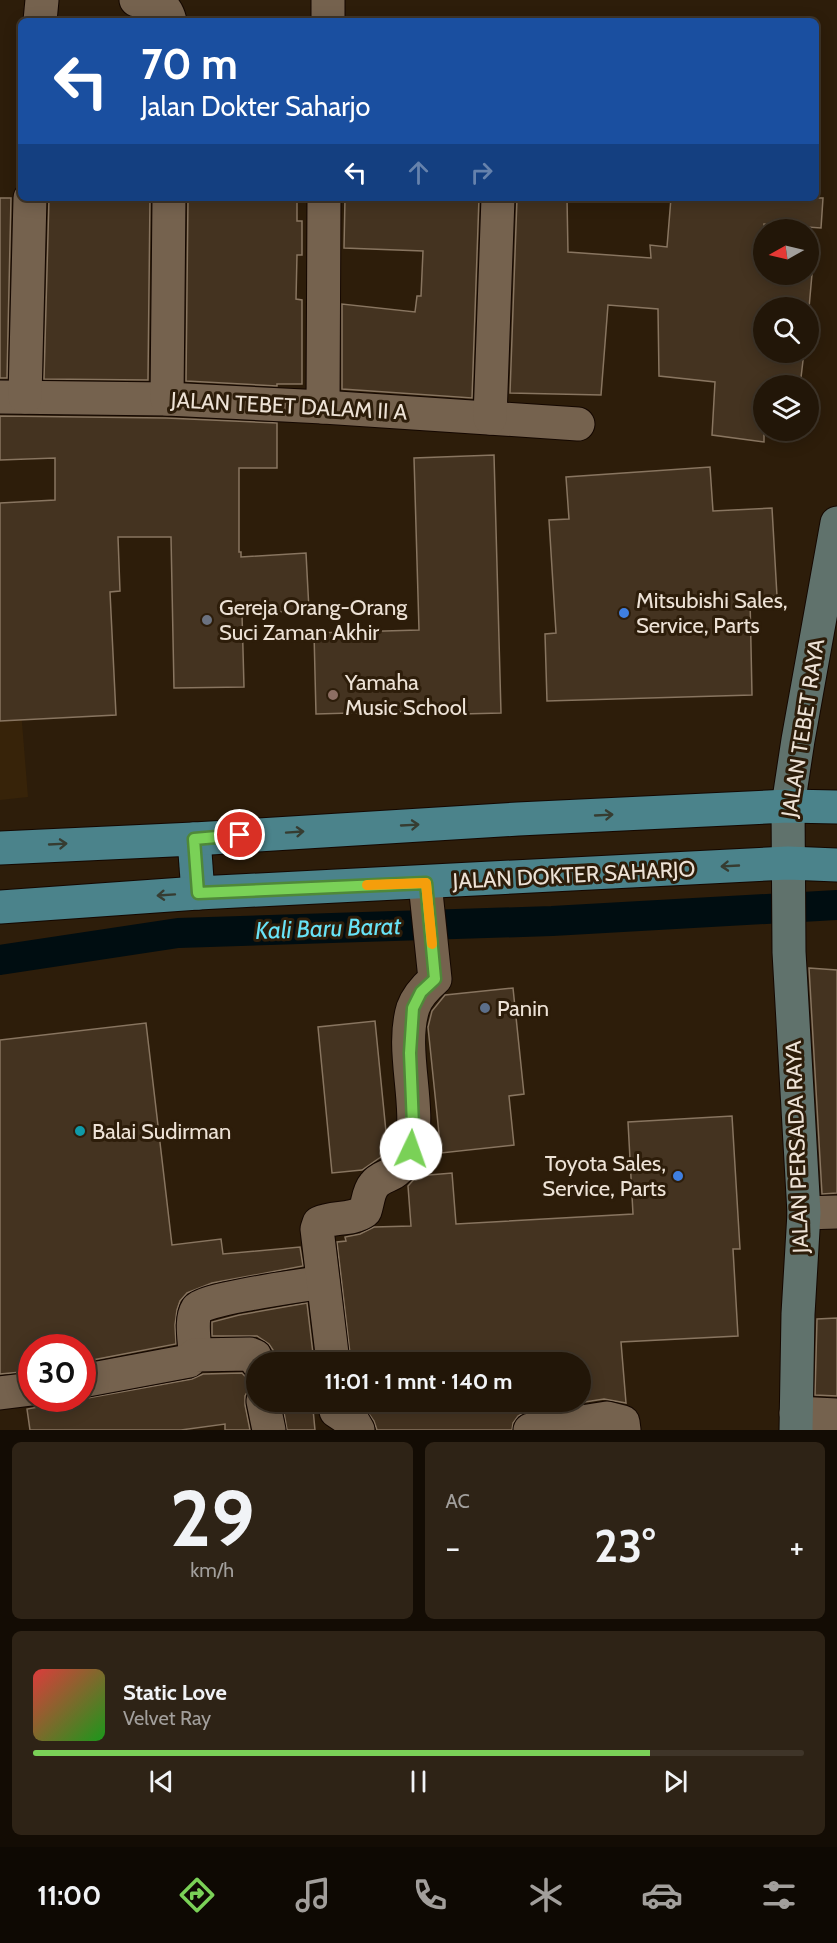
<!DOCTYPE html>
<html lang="id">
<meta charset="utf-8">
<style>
:root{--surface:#221608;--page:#2e2316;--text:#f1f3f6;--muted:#a29f9c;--line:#3f3529;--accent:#7ad157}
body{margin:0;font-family:Cabin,sans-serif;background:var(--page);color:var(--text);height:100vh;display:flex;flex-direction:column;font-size:22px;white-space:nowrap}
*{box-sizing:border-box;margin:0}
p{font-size:20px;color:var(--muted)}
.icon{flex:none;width:33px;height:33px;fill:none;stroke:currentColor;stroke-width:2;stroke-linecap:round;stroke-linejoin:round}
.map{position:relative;height:1430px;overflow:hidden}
.drawer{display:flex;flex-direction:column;gap:12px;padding:12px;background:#130c04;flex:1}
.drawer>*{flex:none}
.hud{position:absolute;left:18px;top:18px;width:801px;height:183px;border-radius:9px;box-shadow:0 3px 15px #0003,0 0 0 2px var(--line);background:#1a4fa0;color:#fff;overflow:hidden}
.needle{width:39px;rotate:262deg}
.buttons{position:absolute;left:753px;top:219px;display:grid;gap:12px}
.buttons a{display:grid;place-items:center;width:66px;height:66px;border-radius:50%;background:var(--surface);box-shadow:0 3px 15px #0003,0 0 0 2px var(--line);font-size:30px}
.speed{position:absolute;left:18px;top:1334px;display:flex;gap:12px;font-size:30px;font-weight:700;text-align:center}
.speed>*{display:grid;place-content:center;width:78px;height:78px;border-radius:50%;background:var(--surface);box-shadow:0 3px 15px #0003,0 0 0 2px var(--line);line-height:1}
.speed .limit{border:9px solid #d22;background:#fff;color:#111}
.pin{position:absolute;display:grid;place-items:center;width:51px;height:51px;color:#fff;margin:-26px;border:3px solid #fff;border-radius:50%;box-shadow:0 2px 6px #0007}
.me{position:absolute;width:66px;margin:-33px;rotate:3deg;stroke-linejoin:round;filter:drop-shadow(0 0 4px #0008)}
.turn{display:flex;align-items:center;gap:21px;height:126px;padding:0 24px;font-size:27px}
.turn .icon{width:78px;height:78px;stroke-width:2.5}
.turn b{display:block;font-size:42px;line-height:51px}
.lanes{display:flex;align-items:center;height:57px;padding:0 24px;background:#0003;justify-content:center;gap:30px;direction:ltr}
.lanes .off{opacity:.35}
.big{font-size:45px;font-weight:700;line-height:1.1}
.drawer .card{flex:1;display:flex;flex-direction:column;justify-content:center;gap:9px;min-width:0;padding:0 21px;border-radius:9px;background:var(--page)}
.drawer .dial{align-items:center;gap:0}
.dial b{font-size:78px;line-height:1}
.song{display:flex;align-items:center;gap:18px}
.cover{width:72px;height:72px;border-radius:9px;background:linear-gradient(135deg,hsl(0 70% 55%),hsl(120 70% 35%))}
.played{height:6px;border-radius:3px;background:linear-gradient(90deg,var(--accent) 80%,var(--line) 80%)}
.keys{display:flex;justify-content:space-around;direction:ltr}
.heat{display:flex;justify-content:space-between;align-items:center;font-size:33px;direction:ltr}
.drawer .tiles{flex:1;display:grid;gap:12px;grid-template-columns:1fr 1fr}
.card:last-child{grid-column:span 2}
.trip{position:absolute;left:246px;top:1352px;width:345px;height:60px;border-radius:30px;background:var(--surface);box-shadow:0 3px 15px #0003,0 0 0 2px var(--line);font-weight:700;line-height:60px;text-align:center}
.tab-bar{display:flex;height:96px;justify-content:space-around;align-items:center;background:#0e0903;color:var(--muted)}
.tab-bar .icon{width:42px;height:42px}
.tab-bar .current{color:var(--accent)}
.tab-bar b{font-size:27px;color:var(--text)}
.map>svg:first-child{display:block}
.built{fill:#372309}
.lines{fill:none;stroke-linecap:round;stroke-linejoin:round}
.canal{stroke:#000d11;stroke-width:30}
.building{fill:#443320;stroke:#887560;stroke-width:1.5}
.street-casing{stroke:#140700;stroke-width:35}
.secondary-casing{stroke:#140700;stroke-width:35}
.primary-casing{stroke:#140700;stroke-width:35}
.street{stroke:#75624e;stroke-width:33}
.secondary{stroke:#60726c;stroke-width:33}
.primary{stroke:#4b838b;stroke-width:33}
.oneway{stroke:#363c31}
.route-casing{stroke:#4f8839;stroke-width:15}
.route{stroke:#7ad157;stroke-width:10}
.slow{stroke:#f59e0b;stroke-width:10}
.shop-dot{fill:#3f7fe0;stroke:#2d1d0a;stroke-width:2}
.worship-dot{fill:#6b7280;stroke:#2d1d0a;stroke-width:2}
.education-dot{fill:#8d6e63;stroke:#2d1d0a;stroke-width:2}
.service-dot{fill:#5c6f8a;stroke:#2d1d0a;stroke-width:2}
.culture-dot{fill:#0f9aa8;stroke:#2d1d0a;stroke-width:2}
.labels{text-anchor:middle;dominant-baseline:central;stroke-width:6;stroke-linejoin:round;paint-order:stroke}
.street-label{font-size:22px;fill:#ede2d6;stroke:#2d1d0a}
.poi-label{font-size:22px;fill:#ede2d6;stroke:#2d1d0a;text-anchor:start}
.water-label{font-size:24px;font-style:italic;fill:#68e3f7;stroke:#2d1d0a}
</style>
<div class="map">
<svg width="837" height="1430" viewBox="0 0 837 1430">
<rect width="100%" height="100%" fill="#2d1d0a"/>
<polygon class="built" points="12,598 28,797 0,800 0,600"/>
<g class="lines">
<polyline class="canal" points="0,960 178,933 552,921 837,905"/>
</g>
<g class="building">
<polygon points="0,198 11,198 7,378 0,378"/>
<polygon points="49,198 150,198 148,380 44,379"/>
<polygon points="188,198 297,198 297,221 302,221 302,255 297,255 296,299 302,300 302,384 277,384 277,386 186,381"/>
<polygon points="345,198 479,198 472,398 342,389 342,304 415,312 417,296 421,296 423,251 344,248"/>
<polygon points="517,198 567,198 568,252 651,258 650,245 667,247 671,198 823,198 821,228 764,224 764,274 812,274 809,308 764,308 764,352 804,352 800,386 764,386 764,442 712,435 715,382 659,376 658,309 608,305 601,395 510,393"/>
<polygon points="0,416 166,418 277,423 277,468 239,468 239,552 241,552 241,557 306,553 309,610 242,614 244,687 174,688 171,537 118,537 120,591 110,592 116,715 0,721 0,503 55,500 55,458 0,460"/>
<polygon points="494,455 501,713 421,715 421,711 316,714 314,633 419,630 414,458"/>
<polygon points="710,467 713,511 772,508 777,596 750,598 752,695 547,701 545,634 556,633 549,520 569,519 566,477"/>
<polygon points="809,968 837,970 837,1193 822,1194"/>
<polygon points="513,988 524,1094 509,1096 514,1145 441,1153 428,1027 432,1011 445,995"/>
<polygon points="375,1021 388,1152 362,1170 332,1173 318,1027"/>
<polygon points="146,1023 172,1245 221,1239 223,1254 300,1247 303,1266 212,1283 187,1293 180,1301 177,1310 175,1325 176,1344 82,1362 82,1347 32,1347 32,1371 0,1374 0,1040"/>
<polygon points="732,1116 740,1249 733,1249 738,1336 621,1342 626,1403 604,1399 527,1411 518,1416 513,1423 512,1430 377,1430 374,1421 364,1407 364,1402 355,1401 580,1401 580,1362 351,1362 337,1242 346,1241 345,1237 360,1234 374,1227 411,1226 408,1186 417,1176 452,1173 456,1224 633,1214 628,1122"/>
<polygon points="307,1303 314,1362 275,1362 273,1350 269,1344 257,1336 212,1336 212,1322 239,1315"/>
<polygon points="837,1318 837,1396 815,1395 817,1319"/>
<polygon points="242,1373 245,1376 256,1380 256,1384 250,1387 245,1396 245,1405 250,1430 225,1430 225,1424 181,1430 30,1430 27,1409 192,1379 203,1374"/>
<polygon points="282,1401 316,1401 316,1409 313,1409 315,1430 287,1430"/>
</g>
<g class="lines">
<g class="street-casing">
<g id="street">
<path d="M 136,0 C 154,3 165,1 170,21"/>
<polyline points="40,21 42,0"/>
<polyline points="328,21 328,0"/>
<polyline points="0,397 167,399 323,407 578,424"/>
<polyline points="25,397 30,198"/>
<polyline points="167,399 169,198"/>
<polyline points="323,407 324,198"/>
<polyline points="490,418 498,198"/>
<polyline points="804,1213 837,1212"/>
<path d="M 195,1355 C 195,1342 190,1320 197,1309 C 203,1299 305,1285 323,1282"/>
<path d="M 333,1362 L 317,1229 L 319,1223 C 334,1216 351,1221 365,1211 C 368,1203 368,1192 374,1185 C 379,1178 386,1177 393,1173 C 401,1168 410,1155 411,1147 C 421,1104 400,1050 413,1008 C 417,996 426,987 435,979 L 425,883"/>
<polyline points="82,1381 189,1361 195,1355 250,1354 255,1356 257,1362"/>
<polyline points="0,1393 32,1389"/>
<polyline points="263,1401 269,1430"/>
<polyline points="334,1401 336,1411 354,1423 358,1430"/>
<polyline points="796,1413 837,1415"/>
<polyline points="530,1430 607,1418 623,1422 624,1430"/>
</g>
</g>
<g class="secondary-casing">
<polyline id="secondary" points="796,1430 798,1314 804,1213 789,952 788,806 798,740 837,523"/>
</g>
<g class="primary-casing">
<g id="primary">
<polyline points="194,839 198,893"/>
<polyline points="0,848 194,839 518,819 788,806 837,807"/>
<polyline points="0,907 198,893 788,863 837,865"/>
</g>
</g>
<use href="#street" class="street"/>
<use href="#secondary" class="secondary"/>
<use href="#primary" class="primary"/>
</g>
<defs><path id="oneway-shaft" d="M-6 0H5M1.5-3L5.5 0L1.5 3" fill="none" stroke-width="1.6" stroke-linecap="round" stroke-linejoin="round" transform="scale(1.5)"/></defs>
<g class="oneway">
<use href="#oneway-shaft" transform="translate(604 815) rotate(-3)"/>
<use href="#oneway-shaft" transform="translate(410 825) rotate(-3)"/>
<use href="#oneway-shaft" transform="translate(295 832) rotate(-4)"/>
<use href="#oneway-shaft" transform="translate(58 844) rotate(-3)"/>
<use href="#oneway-shaft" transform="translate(730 866) rotate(177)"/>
<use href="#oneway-shaft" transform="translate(166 895) rotate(176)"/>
</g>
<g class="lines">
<g class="route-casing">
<polyline id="route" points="240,835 194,839 198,893 426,883 435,979 421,992 413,1008 410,1053 413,1126 411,1149"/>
</g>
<use href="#route" class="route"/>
<polyline class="slow" points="367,885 426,883 432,944"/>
</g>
<g class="shop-dot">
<circle cx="624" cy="613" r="6"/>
<circle cx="678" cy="1176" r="6"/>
</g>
<circle class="worship-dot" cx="207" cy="620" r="6"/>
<circle class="education-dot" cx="333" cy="695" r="6"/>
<circle class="service-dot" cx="485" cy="1008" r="6"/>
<circle class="culture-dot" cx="80" cy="1131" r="6"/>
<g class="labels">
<g class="street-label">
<text transform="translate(289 406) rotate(3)">JALAN TEBET DALAM II A</text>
<text transform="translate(803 728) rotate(-81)">JALAN TEBET RAYA</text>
<text transform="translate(574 875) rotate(-3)">JALAN DOKTER SAHARJO</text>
<text transform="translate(797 1147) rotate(-92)">JALAN PERSADA RAYA</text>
</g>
<g class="poi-label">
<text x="636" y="600">Mitsubishi Sales,<tspan x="636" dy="25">Service, Parts</tspan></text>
<text x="219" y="607">Gereja Orang-Orang<tspan x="219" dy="25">Suci Zaman Akhir</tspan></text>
<text x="345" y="682">Yamaha<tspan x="345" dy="25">Music School</tspan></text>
<text x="497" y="1008">Panin</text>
<text x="92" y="1131">Balai Sudirman</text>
<text x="666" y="1163" text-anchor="end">Toyota Sales,<tspan x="666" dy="25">Service, Parts</tspan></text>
</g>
<g class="water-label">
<text transform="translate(328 928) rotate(-2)">Kali Baru Barat</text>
</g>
</g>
</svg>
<div class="buttons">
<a><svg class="needle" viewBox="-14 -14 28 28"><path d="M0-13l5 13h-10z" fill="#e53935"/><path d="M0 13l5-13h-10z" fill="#a29f9c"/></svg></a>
<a><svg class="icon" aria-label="search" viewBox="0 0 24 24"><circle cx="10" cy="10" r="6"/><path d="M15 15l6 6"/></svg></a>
<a><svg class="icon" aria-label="layers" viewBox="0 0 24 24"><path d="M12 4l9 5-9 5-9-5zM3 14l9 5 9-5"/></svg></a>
</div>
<div class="speed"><div class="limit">30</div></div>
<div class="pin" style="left:240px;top:835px;background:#d93025"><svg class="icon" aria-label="arrive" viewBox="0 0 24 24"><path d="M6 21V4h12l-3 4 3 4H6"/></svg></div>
<svg class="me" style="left:411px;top:1149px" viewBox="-20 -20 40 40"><circle r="19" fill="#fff"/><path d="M0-13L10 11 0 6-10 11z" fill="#7ad157"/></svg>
<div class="trip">11:01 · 1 mnt · 140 m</div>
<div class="hud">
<div class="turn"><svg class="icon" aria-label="left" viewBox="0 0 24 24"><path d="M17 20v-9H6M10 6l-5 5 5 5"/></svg><div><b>70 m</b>Jalan Dokter Saharjo</div></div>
<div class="lanes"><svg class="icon" aria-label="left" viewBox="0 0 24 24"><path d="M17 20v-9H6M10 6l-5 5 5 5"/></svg><svg class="icon off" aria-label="ahead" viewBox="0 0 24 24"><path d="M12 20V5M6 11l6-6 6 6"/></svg><svg class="icon off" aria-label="right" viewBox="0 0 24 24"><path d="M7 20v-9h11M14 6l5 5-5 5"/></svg></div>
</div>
</div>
<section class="drawer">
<div class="tiles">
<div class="card dial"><b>29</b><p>km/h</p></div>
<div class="card"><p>AC</p>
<div class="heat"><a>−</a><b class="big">23°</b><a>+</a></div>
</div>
<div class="card">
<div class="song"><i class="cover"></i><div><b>Static Love</b><p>Velvet Ray</p></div></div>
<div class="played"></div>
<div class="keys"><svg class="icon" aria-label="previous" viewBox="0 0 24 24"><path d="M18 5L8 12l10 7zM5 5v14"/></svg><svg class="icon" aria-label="pause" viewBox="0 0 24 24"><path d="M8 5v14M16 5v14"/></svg><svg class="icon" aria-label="next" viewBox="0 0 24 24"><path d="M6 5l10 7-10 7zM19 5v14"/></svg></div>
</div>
</div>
</section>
<nav class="tab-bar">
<b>11:00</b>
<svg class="icon current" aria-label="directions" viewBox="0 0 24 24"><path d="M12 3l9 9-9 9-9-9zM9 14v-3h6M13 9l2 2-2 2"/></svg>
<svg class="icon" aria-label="music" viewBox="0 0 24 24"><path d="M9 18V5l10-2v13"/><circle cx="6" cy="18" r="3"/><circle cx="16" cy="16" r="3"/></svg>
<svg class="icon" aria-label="phone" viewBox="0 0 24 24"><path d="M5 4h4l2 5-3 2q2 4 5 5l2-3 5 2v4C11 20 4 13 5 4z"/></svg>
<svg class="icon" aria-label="climate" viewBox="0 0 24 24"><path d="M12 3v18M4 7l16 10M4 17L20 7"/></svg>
<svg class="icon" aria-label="car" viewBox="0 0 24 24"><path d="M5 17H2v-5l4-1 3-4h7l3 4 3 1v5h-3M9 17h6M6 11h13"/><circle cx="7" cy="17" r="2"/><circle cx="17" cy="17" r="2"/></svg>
<svg class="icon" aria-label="filters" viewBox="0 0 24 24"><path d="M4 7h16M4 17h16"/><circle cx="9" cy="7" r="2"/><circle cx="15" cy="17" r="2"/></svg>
</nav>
